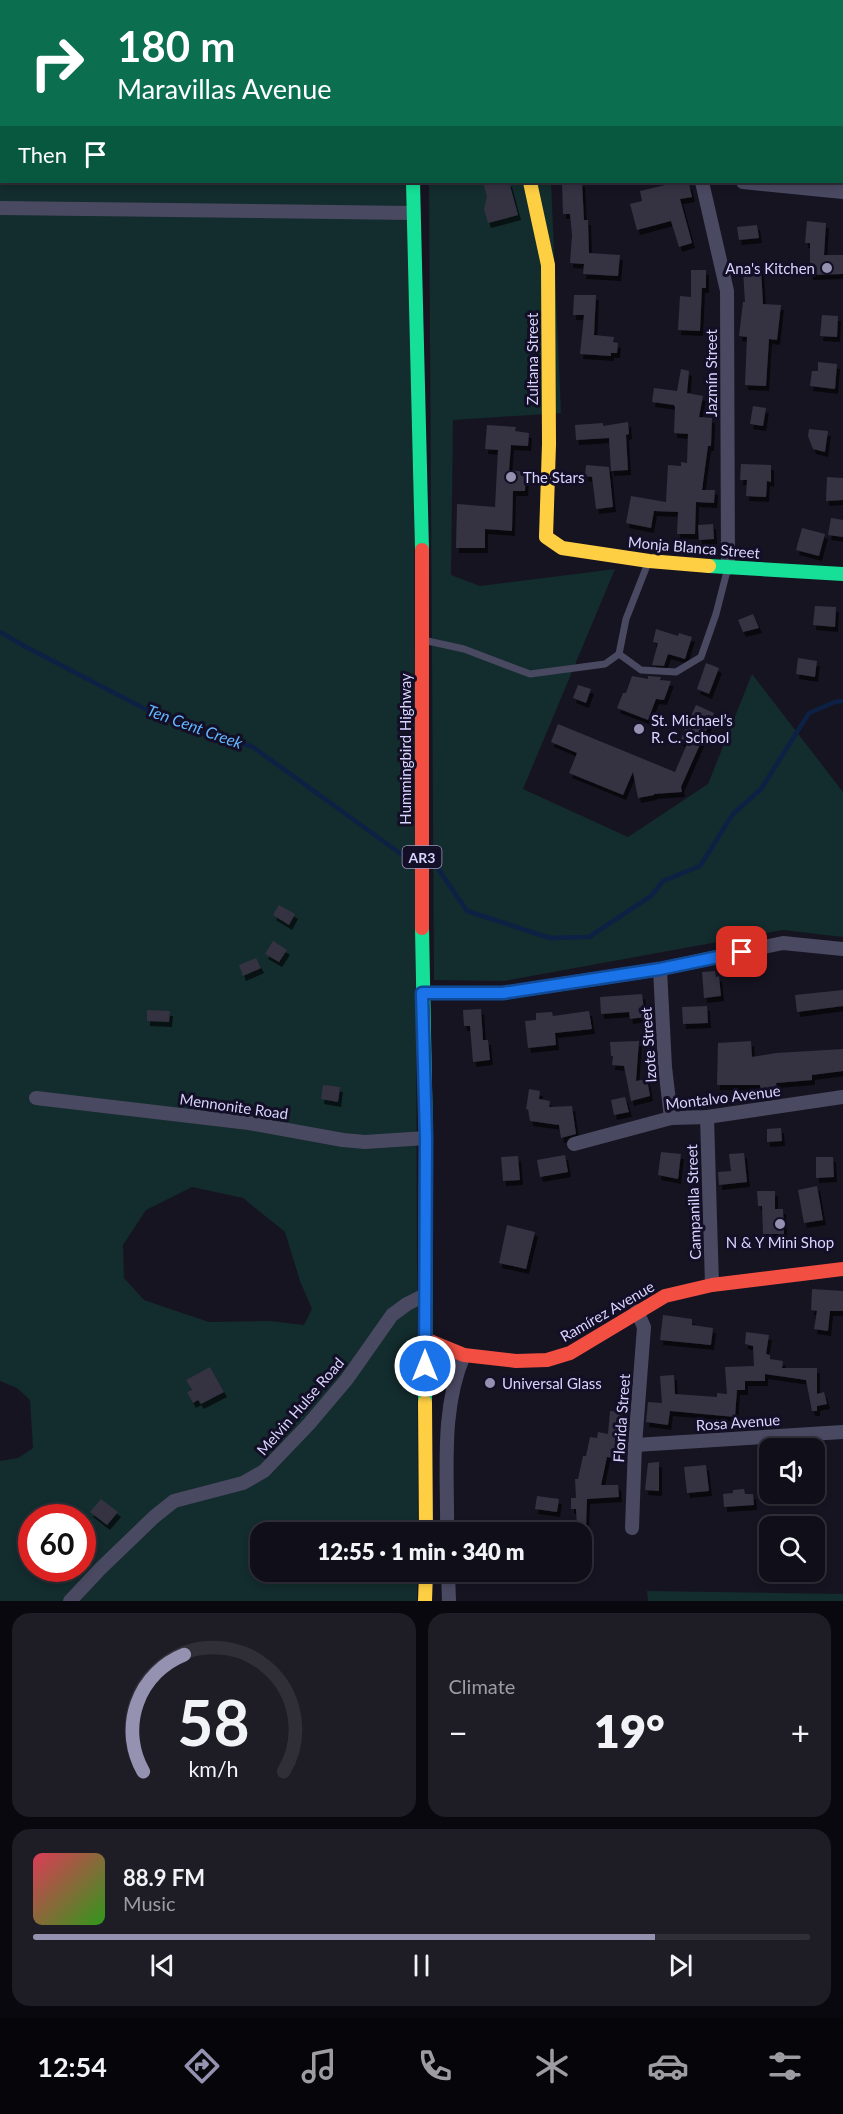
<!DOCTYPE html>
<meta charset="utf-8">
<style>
:root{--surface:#100f19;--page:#1e1d26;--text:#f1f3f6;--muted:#9c9ca2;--line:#302f38;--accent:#9591b1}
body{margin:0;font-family:Lato,sans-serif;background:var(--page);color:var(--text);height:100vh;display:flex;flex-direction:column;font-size:22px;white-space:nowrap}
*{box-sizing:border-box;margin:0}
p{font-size:20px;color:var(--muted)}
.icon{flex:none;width:33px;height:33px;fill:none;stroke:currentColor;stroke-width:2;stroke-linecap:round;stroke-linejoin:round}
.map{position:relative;height:1601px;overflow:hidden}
.details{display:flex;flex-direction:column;gap:12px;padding:12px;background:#09080e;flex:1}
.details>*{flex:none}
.banner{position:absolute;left:0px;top:0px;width:843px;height:183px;box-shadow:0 3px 9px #0003,0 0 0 2px var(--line);background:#0b6e4f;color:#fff;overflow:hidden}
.fabs{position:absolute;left:759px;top:1438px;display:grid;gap:12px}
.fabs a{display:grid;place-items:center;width:66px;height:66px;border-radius:12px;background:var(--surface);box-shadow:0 3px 9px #0003,0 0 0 2px var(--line);font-size:30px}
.speed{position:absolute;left:18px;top:1504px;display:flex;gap:12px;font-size:30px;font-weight:700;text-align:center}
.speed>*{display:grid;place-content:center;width:78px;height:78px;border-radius:50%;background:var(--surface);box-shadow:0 3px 9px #0003,0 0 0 2px var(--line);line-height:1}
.speed .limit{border:9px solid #d22;background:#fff;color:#111}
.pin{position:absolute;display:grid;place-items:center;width:51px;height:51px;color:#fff;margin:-26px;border-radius:12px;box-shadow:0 3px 9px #0006}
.me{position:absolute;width:66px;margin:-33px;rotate:0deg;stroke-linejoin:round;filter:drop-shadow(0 0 4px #0008)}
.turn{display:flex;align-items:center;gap:21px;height:126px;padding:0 18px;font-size:27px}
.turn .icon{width:78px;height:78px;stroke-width:2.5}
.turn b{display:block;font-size:42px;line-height:51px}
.then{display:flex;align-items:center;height:57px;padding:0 18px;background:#0003;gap:12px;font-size:22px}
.big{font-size:45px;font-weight:800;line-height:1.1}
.details .tile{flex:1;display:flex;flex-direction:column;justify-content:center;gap:9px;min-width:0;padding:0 21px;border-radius:18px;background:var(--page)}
.details .dial{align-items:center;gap:0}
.dial svg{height:156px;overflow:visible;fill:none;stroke:var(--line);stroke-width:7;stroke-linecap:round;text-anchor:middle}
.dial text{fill:var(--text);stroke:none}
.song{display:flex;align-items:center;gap:18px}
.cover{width:72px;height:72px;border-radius:9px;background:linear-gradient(135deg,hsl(350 70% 55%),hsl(110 70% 35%))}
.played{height:6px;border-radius:3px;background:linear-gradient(90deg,var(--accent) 80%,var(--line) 80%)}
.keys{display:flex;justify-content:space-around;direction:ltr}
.heat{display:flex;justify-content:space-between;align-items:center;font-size:33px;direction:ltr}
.details .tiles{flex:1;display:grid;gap:12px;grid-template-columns:1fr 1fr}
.tile:last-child{grid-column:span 2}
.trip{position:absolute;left:250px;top:1522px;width:342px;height:60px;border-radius:18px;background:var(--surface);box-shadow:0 3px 9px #0003,0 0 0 2px var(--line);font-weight:800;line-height:60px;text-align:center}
.menu{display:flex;height:96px;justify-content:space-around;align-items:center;background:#06060a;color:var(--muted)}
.menu .icon{width:42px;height:42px}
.menu .active{color:var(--accent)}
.menu b{font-size:27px;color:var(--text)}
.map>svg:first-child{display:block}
.green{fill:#132c2d;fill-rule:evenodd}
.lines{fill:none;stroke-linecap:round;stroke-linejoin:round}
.stream{stroke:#0d2144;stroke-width:4.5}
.building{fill:#343243;filter:url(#shadow)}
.lane{stroke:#4a4962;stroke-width:7}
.street{stroke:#4a4962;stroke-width:14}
.fast{stroke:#16e098;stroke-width:14}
.slow{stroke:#ffcf43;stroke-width:14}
.jam{stroke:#f24e42;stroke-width:14}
.route-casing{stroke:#114b97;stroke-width:15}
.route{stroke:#1a73e8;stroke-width:10}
.poi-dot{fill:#9591b1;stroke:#130f26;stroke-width:2}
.labels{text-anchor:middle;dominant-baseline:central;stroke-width:6;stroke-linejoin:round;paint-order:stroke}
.shield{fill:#130f26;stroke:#9e99be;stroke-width:1.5}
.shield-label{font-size:14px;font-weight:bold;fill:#d9d4ff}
.poi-label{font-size:15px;fill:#d9d4ff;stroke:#130f26;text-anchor:start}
.street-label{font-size:15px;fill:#d9d4ff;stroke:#130f26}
.water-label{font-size:16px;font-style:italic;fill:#62b6ff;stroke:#130f26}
</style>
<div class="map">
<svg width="843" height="1601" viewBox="0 0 843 1601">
<defs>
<filter id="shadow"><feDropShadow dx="3" dy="5" stdDeviation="0" flood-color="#0009"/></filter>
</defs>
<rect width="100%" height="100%" fill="#161421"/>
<g class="green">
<path d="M 0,0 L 411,0 L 2,2 L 2,182 L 413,182 L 418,1533 L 261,1533 L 261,1572 L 417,1572 L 417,1601 L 0,1601 L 0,1461 L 18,1458 L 33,1448 L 30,1400 L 17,1388 L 0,1381 ZM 192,1187 L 243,1198 L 285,1232 L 300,1281 L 312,1309 L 304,1325 L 270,1321 L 209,1322 L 144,1300 L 124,1278 L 123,1245 L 146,1210 ZM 32,1518 L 82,1518 L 82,1569 L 32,1569 Z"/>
<polygon points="428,0 736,0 736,1 428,2"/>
<polygon points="429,182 551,182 561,413 453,420 451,575 480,586 615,569 523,789 628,837 708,784 752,674 843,792 843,937 783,930 504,981 434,980"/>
<polygon points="647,1591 843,1594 843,1601 648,1601"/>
</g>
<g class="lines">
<g class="stream">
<polyline points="0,632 26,647 151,712 253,747 408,859"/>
<polyline points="439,870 467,911 550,938 589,937 651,896 663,881 700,866 733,814 761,789 809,713 835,702 843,701"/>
</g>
</g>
<g class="building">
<polygon points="483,182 509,182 518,215 488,223 484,209 487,197"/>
<polygon points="562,182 582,182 584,220 588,220 589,253 620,255 618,276 583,274 584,264 570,263 572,235 570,214 563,214"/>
<polygon points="689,184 692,197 680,199 692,243 679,247 671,221 637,230 630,204 642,201 640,191 665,185"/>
<polygon points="807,221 826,223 824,255 843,255 843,274 810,275 810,243 805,243"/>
<polygon points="757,225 759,238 739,240 737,227"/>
<polygon points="761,269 763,304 781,305 777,340 769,339 766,386 745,385 747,337 739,336 743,302 745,302 743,270"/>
<polygon points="691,270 706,270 706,288 702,288 700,331 678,330 680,296 691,297"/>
<polygon points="574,295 596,295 594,335 614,337 613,342 618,343 617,353 611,353 611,356 580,354 584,315 573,315"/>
<polygon points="822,315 838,316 837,337 820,336"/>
<polygon points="818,362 837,364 835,389 810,386 812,371 818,371"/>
<polygon points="681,369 689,371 687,393 703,396 699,417 712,418 711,446 708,446 702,490 715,490 714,503 696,502 695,534 677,534 678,512 654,511 651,528 626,523 631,496 666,502 668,465 681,466 681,462 687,463 688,434 674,433 675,407 674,405 652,402 654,388 677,391"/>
<polygon points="753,406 766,408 763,426 750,424"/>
<polygon points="628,422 629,434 626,435 628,470 611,471 609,438 576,440 575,425 603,423 603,426"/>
<polygon points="487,425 516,427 515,431 529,433 528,446 511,445 509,470 526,472 525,491 513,491 512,531 485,529 485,548 456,548 457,504 495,507 498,450 485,449"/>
<polygon points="809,429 828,431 825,452 813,449 808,436"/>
<polygon points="741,464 771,465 771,482 767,481 766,497 746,496 747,480 740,480"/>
<polygon points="586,465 609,467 613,507 596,509 592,477 585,476"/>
<polygon points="827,477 843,478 843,500 826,501"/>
<polygon points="831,518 843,520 843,537 828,535"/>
<polygon points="713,524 714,539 699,540 698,525"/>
<polygon points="802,528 825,534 819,556 796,550"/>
<polygon points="815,606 836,607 835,627 813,625"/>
<polygon points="753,614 759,628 743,632 738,620"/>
<polygon points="656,629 678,636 679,633 692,637 685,659 668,654 664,666 652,665 658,643 653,642"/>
<polygon points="798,658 817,661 815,677 796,674"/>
<polygon points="706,663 719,668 709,694 697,689"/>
<polygon points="632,676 648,679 648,676 661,677 660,680 671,681 664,700 656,699 648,720 617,708 623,693 626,693"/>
<polygon points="578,685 591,689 586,703 573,698"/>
<polygon points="696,705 714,713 681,787 682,792 654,794 654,795 638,798 633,772 623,795 569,773 577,753 551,742 558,724 675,772 687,744 680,741"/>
<polygon points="279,905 295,914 289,925 273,915"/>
<polygon points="273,941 287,950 279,962 265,954"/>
<polygon points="256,958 261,968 243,976 239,965"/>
<polygon points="715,971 716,977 719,976 721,996 704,998 702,972"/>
<polygon points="843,990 843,1006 797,1012 795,995"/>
<polygon points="642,994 645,1017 630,1019 629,1012 601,1014 600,997"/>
<polygon points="707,1006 708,1023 683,1024 682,1007"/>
<polygon points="481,1009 483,1040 488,1040 490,1060 473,1062 470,1026 464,1026 463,1010"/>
<polygon points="147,1010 170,1011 169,1022 147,1021"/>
<polygon points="589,1011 592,1029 555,1033 556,1045 528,1048 525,1021 536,1020 536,1013 552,1012 553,1016"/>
<polygon points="639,1041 636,1081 647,1079 650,1096 631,1101 624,1066 612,1065 613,1056 611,1056 610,1042"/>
<polygon points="751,1041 752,1057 776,1053 843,1049 843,1071 812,1075 812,1080 776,1083 778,1093 762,1096 760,1085 717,1085 718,1043"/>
<polygon points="323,1085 340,1087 338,1102 321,1099"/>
<polygon points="529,1089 540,1091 539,1099 550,1101 549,1107 572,1106 576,1134 561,1138 559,1125 530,1121 528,1109 526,1110"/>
<polygon points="625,1097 629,1112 614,1115 611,1100"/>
<polygon points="781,1128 782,1141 767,1142 767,1129"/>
<polygon points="661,1152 681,1154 678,1179 658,1175"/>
<polygon points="744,1153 747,1182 719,1185 718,1172 731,1171 729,1154"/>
<polygon points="565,1155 568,1172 540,1177 537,1160"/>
<polygon points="518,1156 520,1180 503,1181 501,1157"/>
<polygon points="816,1157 833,1157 834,1177 816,1178"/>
<polygon points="817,1186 823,1220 804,1223 798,1190"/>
<polygon points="757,1191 775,1191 775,1209 783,1209 784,1234 763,1234 762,1206 758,1206"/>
<polygon points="507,1225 535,1232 526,1269 499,1263"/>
<polygon points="812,1289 843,1291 843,1311 830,1311 828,1331 814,1329 817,1311 811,1310"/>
<polygon points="663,1315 692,1319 692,1325 713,1328 711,1345 660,1340"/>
<polygon points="746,1332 769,1335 766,1354 770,1355 770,1359 783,1361 782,1368 817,1368 817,1394 824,1392 827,1404 817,1406 817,1411 812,1411 806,1380 765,1374 765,1381 745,1381 745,1390 737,1390 735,1417 670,1411 668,1425 646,1422 648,1402 662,1403 660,1376 674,1375 675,1394 717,1397 717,1393 727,1394 725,1367 754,1366 753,1346 745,1344"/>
<polygon points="210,1367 224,1392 201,1404 198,1400 193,1403 187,1392 192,1390 186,1380"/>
<polygon points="610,1411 622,1412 622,1435 625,1435 621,1459 607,1457 601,1485 618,1485 619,1497 587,1499 586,1527 577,1527 576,1509 571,1509 571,1498 576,1498 575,1479 578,1479 583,1456 586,1456 590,1437 597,1438 598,1432 608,1434"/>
<polygon points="659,1462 659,1491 645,1490 648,1463"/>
<polygon points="706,1465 709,1491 687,1493 684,1467"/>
<polygon points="744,1489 745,1494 753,1494 754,1505 724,1507 723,1494 733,1493 733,1490"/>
<polygon points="537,1496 559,1499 557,1512 535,1509"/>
<polygon points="101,1499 118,1512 107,1525 90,1512"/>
</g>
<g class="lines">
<g class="lane">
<polyline points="648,563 626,619 619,654 641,670 676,672 701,657 716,614 727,571"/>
<polyline points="423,640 464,649 530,674 605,664 619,654"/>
</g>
<g class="street">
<polyline points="460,0 462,2"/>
<polyline points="842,35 843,35"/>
<polyline points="702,182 727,291 728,568"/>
<polyline points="743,182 843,192"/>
<polyline points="0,208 413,213"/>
<polyline points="660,969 665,1067 671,1118"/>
<polyline points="422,993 503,993 660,969 783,943 843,949"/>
<polyline points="36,1098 249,1123 343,1140 365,1142 426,1138"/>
<polyline points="707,1117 712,1285"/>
<polyline points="574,1144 671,1118 707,1117 843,1097"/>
<polyline points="635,1445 843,1432"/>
<polyline points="632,1528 635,1445 644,1327 637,1311"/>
<path d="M 447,1533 C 448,1474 440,1411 464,1355"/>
<polyline points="448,1572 449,1601"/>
<polyline points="70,1601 100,1569 154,1517 174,1501 243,1483 264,1471 309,1424 347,1379 392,1315 407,1304 425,1295"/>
</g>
<g class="fast">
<polyline points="412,0 412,2"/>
<polyline points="413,182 422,550"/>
<polyline points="709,566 843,574"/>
<polyline points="422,928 426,1138 425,1402"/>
</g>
<g class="slow">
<polyline points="530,182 548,265 549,444 546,537 562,548 649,561 709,566"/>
<polyline points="425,1402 426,1533"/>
<polyline points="425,1601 426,1572"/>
</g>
<g class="jam">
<polyline points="422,550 422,928"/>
<polyline points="425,1339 464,1355 516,1361 547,1360 570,1353 665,1296 712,1285 843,1269"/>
</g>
</g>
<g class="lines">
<g class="route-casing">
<polyline id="route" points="425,1366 426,1138 422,993 503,993 660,969 742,952"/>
</g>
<use href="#route" class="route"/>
</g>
<g class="poi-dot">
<circle cx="827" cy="268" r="6"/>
<circle cx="511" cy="477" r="6"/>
<circle cx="639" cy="729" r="6"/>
<circle cx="780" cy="1224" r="6"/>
<circle cx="490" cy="1383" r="6"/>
</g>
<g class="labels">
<rect class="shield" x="402.5" y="846" width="39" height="22" rx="4.5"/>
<g class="shield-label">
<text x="422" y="857">AR3</text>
</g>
<g class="poi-label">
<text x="815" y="268" text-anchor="end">Ana's Kitchen</text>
<text x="523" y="477">The Stars</text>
<text x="651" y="720">St. Michael’s<tspan x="651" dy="17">R. C. School</tspan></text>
<text x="780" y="1242" text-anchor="middle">N &amp; Y Mini Shop</text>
<text x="502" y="1383">Universal Glass</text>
</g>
<g class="street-label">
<text transform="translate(532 359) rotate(-90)">Zultana Street</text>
<text transform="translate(711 373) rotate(-90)">Jazmín Street</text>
<text transform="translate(694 547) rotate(5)">Monja Blanca Street</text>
<text transform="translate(405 749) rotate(-90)">Hummingbird Highway</text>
<text transform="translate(648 1045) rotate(-94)">Izote Street</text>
<text transform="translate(723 1097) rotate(-7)">Montalvo Avenue</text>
<text transform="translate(234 1106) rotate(8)">Mennonite Road</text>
<text transform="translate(693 1202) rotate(-92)">Campanilla Street</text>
<text transform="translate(607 1311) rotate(-30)">Ramírez Avenue</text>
<text transform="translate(300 1406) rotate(-49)">Melvin Hulse Road</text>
<text transform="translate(621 1418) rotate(-86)">Florida Street</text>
<text transform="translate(738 1422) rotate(-4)">Rosa Avenue</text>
</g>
<g class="water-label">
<text transform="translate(195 726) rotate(20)">Ten Cent Creek</text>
</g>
</g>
</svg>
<div class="fabs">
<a><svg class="icon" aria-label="sound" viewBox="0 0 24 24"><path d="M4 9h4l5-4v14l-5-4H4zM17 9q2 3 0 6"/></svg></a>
<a><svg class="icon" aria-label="search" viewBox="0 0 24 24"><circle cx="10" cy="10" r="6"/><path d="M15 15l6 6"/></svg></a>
</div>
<div class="speed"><div class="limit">60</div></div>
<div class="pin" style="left:742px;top:952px;background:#d93025"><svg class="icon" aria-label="arrive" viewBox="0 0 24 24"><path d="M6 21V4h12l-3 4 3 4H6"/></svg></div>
<svg class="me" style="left:425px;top:1366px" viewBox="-20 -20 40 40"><circle r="17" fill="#1a73e8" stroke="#fff" stroke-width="3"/><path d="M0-11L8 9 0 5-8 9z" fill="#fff"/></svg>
<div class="trip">12:55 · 1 min · 340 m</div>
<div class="banner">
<div class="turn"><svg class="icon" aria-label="right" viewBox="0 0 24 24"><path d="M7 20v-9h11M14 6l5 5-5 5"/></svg><div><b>180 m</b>Maravillas Avenue</div></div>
<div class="then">Then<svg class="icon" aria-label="arrive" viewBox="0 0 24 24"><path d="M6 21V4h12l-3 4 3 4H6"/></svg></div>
</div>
</div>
<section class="details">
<div class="tiles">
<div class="tile dial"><svg viewBox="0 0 100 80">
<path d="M14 69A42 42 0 1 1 86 69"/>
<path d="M14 69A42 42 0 0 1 35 9" stroke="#9591b1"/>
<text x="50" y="56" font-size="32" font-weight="700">58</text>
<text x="50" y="72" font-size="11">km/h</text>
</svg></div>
<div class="tile"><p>Climate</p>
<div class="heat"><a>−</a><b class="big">19°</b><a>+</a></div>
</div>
<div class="tile">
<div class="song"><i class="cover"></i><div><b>88.9 FM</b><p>Music</p></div></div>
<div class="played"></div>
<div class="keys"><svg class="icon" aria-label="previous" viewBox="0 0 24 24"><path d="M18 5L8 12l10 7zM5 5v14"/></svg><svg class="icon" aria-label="pause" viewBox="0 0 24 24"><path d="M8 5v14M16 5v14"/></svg><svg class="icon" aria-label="next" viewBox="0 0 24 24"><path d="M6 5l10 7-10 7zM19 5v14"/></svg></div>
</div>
</div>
</section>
<nav class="menu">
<b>12:54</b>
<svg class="icon active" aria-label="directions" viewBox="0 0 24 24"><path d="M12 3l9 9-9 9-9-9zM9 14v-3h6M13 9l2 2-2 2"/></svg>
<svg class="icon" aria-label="music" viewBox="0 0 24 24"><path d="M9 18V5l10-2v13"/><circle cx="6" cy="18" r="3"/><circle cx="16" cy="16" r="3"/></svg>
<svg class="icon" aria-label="phone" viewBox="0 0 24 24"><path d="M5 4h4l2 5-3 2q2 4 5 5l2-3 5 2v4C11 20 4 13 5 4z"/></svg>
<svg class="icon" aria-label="climate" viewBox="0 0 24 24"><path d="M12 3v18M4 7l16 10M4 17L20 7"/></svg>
<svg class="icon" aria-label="car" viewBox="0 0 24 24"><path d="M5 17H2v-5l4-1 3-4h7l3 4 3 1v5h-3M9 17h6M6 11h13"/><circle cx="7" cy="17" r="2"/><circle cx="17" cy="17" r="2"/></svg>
<svg class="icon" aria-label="filters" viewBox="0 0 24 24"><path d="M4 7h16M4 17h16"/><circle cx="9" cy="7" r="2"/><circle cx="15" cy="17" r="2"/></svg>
</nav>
